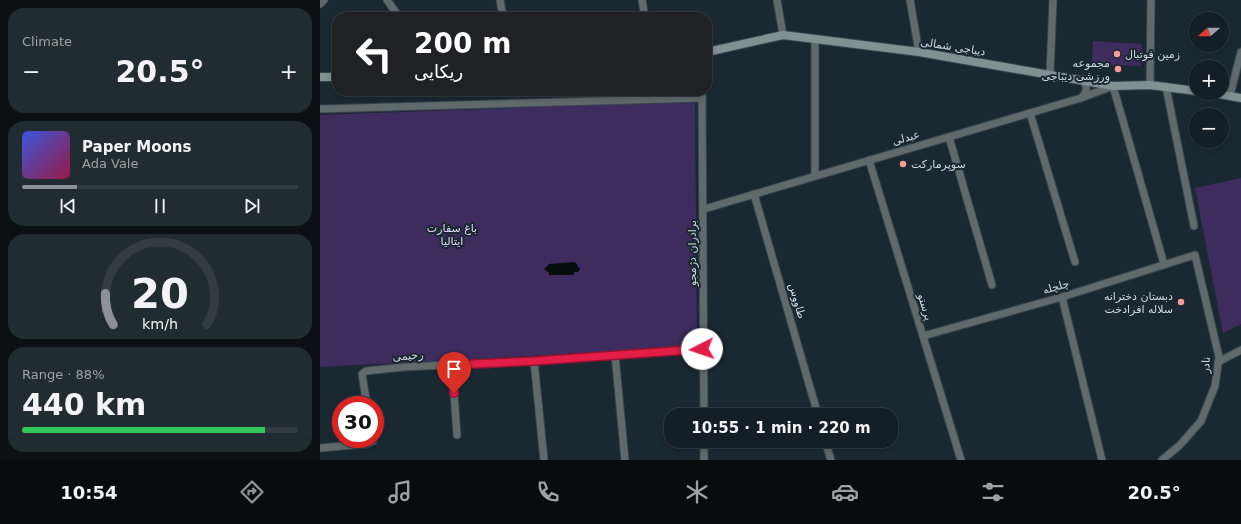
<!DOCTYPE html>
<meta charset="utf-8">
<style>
:root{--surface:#141e26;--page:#212b32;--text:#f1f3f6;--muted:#9da2a7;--line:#333c43;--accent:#8c9099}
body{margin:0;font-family:"DejaVu Sans",Cairo,sans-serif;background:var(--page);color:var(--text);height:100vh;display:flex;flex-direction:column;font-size:15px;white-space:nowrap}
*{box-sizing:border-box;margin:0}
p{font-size:13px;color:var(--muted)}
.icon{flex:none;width:22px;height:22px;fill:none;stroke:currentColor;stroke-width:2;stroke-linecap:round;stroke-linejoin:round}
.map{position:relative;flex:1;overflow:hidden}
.drawer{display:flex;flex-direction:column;gap:8px;padding:8px;background:#0b1015;width:320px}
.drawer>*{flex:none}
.top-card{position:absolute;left:12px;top:12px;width:380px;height:84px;border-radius:16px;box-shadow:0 2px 6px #0003,0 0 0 1px var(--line);background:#202124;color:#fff;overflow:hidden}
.needle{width:26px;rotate:250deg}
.fabs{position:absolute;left:869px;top:12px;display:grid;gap:8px}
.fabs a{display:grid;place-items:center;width:40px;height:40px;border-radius:50%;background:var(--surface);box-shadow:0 2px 6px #0003,0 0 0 1px var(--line);font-size:20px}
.speed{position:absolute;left:12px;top:396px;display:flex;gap:8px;font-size:20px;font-weight:700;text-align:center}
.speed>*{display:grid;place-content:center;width:52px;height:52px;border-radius:50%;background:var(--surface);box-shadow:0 2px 6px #0003,0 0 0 1px var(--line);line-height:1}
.speed .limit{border:6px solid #d22;background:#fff;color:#111}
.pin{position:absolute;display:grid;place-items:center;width:34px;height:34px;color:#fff;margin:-41px -17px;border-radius:50% 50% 50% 0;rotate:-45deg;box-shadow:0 0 4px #0007}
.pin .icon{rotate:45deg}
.me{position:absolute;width:44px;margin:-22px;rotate:266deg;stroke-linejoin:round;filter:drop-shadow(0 0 3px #0008)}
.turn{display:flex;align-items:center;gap:14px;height:84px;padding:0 16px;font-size:18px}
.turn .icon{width:52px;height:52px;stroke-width:2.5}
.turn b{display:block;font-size:28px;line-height:34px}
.big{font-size:30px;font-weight:600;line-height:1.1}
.drawer .tile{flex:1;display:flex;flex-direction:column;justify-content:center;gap:6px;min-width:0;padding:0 14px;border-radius:16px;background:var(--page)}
.drawer .dial{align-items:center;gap:0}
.dial svg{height:104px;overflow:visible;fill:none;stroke:var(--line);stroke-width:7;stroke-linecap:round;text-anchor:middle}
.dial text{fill:var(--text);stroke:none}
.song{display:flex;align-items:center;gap:12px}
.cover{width:48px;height:48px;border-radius:6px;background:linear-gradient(135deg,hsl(230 70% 55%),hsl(340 70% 35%))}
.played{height:4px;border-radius:2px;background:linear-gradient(90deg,var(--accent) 20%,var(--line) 20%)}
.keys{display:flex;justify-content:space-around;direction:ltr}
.heat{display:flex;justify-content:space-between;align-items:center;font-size:22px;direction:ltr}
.charge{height:6px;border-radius:3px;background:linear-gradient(90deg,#34c759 88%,var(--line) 0)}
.trip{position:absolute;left:344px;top:408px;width:234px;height:40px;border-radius:16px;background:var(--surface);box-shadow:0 2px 6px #0003,0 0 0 1px var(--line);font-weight:600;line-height:40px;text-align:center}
.menu{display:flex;height:64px;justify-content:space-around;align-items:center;background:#080c0f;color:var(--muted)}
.menu .icon{width:28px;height:28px}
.menu .current{color:var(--accent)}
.menu b{font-size:18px;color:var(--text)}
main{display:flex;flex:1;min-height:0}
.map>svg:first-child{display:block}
.green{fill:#3e2c5e}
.water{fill:#040f0d}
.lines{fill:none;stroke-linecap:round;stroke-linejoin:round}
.street-casing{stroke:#37444e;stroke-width:9}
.secondary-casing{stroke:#37444e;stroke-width:10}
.street{stroke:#606a6c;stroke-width:7}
.secondary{stroke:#809093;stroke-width:8}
.route-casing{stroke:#92132f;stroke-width:10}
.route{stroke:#e11d48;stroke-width:7}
.poi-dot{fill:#f59c94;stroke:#1a2832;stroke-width:1.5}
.labels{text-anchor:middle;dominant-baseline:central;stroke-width:4;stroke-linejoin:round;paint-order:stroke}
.street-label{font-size:11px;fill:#cfd8df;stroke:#1a2832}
.poi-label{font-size:11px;fill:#cfd8df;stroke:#1a2832;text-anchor:start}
.park-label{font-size:11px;fill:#e0d6f9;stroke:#1a2832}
</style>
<main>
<section class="drawer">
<div class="tile"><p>Climate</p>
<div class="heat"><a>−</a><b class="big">20.5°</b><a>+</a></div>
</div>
<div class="tile">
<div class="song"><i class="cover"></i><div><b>Paper Moons</b><p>Ada Vale</p></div></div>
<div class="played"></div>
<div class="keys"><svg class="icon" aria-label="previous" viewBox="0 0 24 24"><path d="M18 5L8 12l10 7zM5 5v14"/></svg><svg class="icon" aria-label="pause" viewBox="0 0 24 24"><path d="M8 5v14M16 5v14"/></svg><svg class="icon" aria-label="next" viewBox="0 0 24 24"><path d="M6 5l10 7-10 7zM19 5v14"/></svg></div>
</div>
<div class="tile dial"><svg viewBox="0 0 100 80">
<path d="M14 69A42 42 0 1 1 86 69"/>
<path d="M14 69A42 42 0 0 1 8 45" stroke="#8c9099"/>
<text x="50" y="56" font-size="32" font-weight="700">20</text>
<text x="50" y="72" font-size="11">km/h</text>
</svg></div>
<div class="tile"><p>Range · 88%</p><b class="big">440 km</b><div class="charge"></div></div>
</section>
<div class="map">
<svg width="921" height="460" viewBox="0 0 921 460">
<rect width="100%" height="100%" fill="#1a2832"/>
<g class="green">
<polygon points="773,41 822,44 821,66 772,64"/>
<polygon points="375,101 377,347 0,367 0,115"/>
<polygon points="921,178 921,324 903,333 875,188"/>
</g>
<polygon class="water" points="255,262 260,269 258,272 254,272 254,275 229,275 229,273 224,269 229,264"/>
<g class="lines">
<g class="street-casing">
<g id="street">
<polyline points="67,0 79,17"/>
<polyline points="180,0 183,17"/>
<polyline points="322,0 325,17"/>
<polyline points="457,0 463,35"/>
<polyline points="590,0 599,52"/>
<polyline points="0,4 4,0"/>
<polyline points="495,39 495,176"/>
<polyline points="730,74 733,0"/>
<polyline points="830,85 831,0"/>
<polyline points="846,87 874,226"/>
<polyline points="382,91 384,415"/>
<polyline points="910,95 921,52"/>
<path d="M 761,98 C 768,92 767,87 763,79"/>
<polyline points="0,109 382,98"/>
<polyline points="710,113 755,262"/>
<polyline points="629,137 672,285"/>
<polyline points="549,160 641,460"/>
<polyline points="434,194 498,415"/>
<polyline points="384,209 761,98 793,86 844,264"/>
<polyline points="742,297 782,460"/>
<polyline points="603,336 742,297 875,255 899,357 895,386 881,421 860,445 842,460"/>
<polyline points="295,355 305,460"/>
<polyline points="214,361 224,460"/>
<polyline points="898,362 921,350"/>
<polyline points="132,365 137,435"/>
<polyline points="47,405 42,374 46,371 84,367 214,361 382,349"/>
<polyline points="384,441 384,460"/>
<polyline points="505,441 511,460"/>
<polyline points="0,448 46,444 53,441 53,439"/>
</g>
</g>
<g class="secondary-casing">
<g id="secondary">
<polyline points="387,52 463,35 599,52 793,86 830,85 876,91"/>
<polyline points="0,77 17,77"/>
<polyline points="894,93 921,98"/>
</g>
</g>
<use href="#street" class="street"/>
<use href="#secondary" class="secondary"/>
</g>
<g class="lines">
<g class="route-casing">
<polyline id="route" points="134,393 132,365 214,361 382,349"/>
</g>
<use href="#route" class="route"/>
</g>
<g class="poi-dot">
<circle cx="797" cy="54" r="4"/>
<circle cx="798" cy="69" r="4"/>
<circle cx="583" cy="164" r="4"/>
<circle cx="861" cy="302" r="4"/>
</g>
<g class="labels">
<g class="street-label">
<text transform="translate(633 47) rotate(9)">دیباجی شمالی</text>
<text transform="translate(586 138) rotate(-16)">عبدلی</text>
<text transform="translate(372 253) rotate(-90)">برادران دژمجو</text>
<text transform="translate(736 287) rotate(-17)">چلچله</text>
<text transform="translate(477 301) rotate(74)">طاووس</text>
<text transform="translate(605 307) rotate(73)">پرستو</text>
<text transform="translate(88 356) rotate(-4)">رحیمی</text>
<text transform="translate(886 365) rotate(-87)">نادر</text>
</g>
<g class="poi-label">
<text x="805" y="54">زمین فوتبال</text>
<text x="790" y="63" text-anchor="end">مجموعه<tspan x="790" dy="13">ورزشی دیباجی</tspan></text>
<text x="591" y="164">سوپرمارکت</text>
<text x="853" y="296" text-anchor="end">دبستان دخترانه<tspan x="853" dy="13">سلاله افرادخت</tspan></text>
</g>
<g class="park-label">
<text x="132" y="228">باغ سفارت<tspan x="132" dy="13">ایتالیا</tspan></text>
</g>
</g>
</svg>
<div class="fabs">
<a><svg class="needle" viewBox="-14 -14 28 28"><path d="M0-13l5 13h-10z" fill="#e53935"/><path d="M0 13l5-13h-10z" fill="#9da2a7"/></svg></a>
<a>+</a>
<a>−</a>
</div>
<div class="speed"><div class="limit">30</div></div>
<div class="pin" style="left:134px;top:393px;background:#d93025"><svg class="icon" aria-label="arrive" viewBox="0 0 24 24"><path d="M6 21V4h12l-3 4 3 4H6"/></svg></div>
<svg class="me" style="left:382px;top:349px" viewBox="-20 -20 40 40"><circle r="19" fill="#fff"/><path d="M0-13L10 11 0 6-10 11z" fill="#e11d48"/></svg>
<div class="trip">10:55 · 1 min · 220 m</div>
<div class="top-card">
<div class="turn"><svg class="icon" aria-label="left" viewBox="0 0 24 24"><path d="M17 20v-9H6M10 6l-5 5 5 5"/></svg><div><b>200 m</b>ریکایی</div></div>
</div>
</div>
</main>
<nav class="menu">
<b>10:54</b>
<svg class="icon current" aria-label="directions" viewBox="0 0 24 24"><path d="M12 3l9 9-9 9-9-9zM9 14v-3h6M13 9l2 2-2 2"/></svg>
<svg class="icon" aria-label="music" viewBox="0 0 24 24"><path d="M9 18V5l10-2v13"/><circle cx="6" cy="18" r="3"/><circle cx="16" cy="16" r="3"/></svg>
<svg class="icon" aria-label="phone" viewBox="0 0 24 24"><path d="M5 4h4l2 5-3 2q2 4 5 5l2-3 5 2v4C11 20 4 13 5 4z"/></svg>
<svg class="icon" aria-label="climate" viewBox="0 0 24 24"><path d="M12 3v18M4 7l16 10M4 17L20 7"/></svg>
<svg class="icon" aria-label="car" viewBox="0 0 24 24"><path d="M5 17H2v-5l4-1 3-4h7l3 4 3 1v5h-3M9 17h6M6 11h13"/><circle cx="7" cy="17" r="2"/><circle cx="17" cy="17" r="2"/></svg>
<svg class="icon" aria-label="filters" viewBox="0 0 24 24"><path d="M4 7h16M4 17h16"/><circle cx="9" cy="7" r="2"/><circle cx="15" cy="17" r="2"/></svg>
<b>20.5°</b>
</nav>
